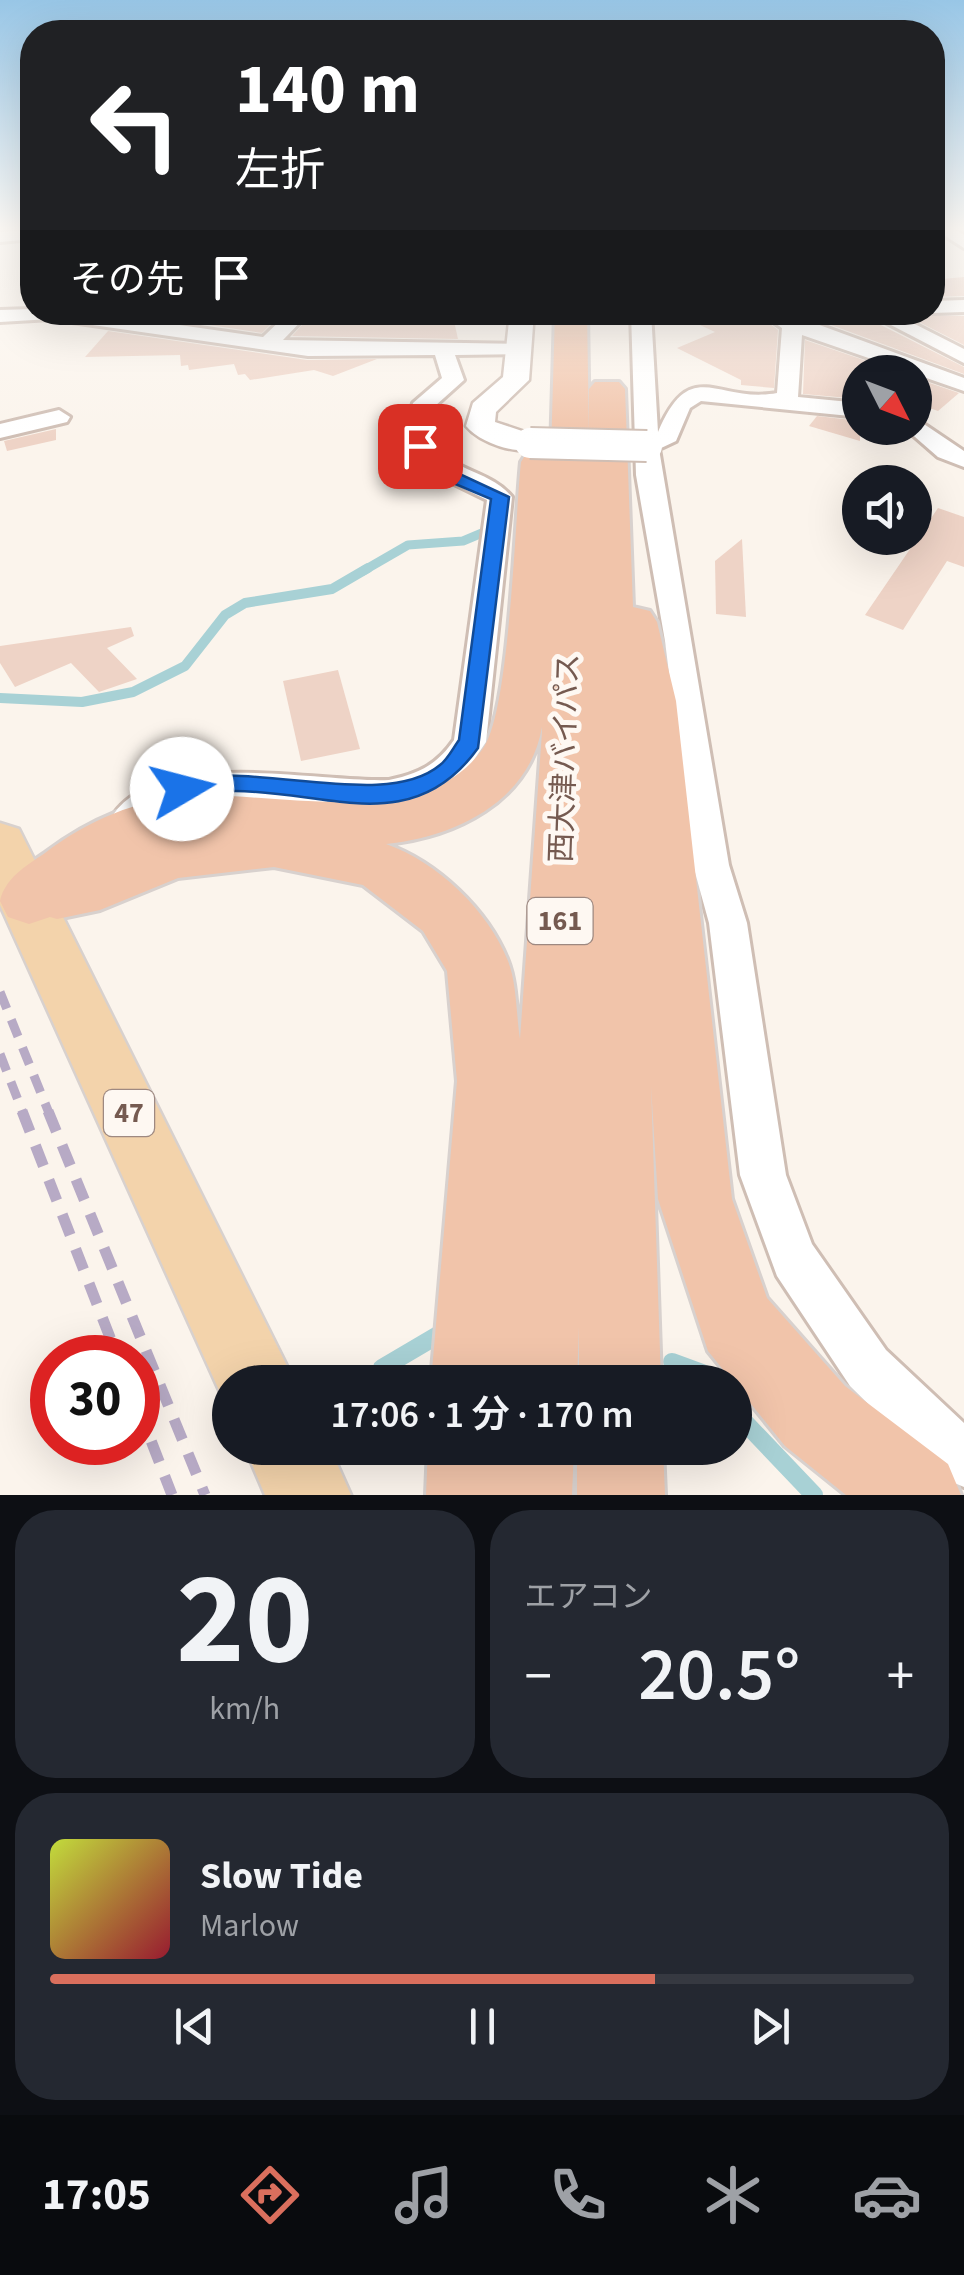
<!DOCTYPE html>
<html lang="ja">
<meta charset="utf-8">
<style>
:root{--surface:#171b24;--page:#242831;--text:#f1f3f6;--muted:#9ea1a6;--line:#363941;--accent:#da6f5d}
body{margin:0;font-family:"Source Sans 3","Noto Sans JP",sans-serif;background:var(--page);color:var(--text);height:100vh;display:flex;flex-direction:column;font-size:38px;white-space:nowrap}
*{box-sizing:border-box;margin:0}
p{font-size:32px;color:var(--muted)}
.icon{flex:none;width:55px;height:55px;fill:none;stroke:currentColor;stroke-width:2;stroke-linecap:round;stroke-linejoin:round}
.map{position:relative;height:1495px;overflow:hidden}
.drawer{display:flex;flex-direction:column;gap:15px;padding:15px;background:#0d0f14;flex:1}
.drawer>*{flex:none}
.banner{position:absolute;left:20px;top:20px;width:925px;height:305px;border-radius:40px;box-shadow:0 10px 40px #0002;background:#202124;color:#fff;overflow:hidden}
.needle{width:65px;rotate:132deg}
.controls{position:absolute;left:842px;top:355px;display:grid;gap:20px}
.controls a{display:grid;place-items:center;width:90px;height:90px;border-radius:50%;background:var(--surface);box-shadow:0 10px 40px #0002;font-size:50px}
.speed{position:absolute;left:30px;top:1335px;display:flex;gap:20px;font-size:50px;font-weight:700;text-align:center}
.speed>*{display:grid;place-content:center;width:130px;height:130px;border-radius:50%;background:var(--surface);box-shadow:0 10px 40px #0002;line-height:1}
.speed .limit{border:15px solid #d22;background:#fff;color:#111}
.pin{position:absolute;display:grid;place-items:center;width:85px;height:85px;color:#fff;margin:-42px;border-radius:20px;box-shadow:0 5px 15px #0006}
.me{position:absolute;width:110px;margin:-55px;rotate:82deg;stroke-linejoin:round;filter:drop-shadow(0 0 8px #0008)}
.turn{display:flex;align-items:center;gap:35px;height:210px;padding:0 50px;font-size:45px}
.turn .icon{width:130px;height:130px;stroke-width:2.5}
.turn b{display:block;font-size:70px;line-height:85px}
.then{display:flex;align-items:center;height:95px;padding:0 50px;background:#0003;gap:20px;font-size:38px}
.big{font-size:75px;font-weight:600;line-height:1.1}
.drawer .tile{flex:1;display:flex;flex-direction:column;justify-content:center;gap:15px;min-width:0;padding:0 35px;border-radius:40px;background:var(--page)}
.drawer .dial{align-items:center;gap:0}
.dial b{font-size:130px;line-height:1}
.song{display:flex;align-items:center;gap:30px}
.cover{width:120px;height:120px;border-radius:15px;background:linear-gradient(135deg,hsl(70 70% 55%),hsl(350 70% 35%))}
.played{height:10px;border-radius:5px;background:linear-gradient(90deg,var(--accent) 70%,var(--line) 70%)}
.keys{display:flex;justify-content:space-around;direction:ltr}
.heat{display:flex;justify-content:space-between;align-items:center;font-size:55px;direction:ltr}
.drawer .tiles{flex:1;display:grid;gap:15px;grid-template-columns:1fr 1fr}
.tile:last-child{grid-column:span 2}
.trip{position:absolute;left:212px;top:1365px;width:540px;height:100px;border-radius:50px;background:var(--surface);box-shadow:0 10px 40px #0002;font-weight:600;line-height:100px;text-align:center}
.tabs{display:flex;height:160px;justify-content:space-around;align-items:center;background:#090b0e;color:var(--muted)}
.tabs .icon{width:70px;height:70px}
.tabs .active{color:var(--accent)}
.tabs b{font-size:45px;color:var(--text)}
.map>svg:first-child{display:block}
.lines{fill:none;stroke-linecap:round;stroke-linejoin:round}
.stream-far2{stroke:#a8d1d5;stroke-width:9}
.stream-far1{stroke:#a8d1d5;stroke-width:10}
.stream{stroke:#a8d1d5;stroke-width:18}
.building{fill:#eed3c6}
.minor-casing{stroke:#cfbeb4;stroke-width:6}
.tertiary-casing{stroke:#cfbeb4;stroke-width:5}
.primary-casing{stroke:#d8d1ce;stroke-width:5}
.trunk-casing{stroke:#d8d1ce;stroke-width:6}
.minor{fill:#fff;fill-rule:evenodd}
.tertiary{fill:#fff;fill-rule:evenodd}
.primary{fill:#f3d3ab;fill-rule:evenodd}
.trunk{fill:#f1c4aa;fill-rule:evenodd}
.rail-far1{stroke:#b7aac5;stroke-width:9;stroke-dasharray:18 12;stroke-linecap:butt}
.rail{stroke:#b7aac5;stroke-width:11;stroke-dasharray:22 15;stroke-linecap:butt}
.tertiary-bridge-casing{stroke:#cfbeb4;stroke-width:34;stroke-linecap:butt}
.tertiary-bridge{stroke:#fff;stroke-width:30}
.route{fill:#1a73e8;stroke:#114b97;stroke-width:2.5}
.labels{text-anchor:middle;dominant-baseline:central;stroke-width:10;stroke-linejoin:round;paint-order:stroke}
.shield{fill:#fef8f2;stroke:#9e8981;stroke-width:2.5}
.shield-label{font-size:28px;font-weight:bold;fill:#755a50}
.street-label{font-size:30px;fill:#755a50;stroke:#fef8f2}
</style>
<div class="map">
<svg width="964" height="1495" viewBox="0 0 964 1495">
<rect width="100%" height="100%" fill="#fbf4ec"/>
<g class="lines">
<polyline class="stream-far2" points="363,571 408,545 463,541 482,533"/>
<polyline class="stream-far1" points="0,698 82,702 133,692 185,666 225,615 245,603 332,589 368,568"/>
<g class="stream">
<polyline points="672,1362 702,1373 709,1382"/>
<polyline points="382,1368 438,1335"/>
<polyline points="735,1412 814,1495"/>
</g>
</g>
<g class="building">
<polygon points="964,277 964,296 932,297 932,280"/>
<polygon points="124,312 283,312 262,333"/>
<polygon points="314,312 452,312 458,339 292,336"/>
<polygon points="672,312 755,312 778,330 774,388 741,385 741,380 677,348 715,332"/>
<polygon points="796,312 815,312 834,322 861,315 964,367 964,374"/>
<polygon points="928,315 964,316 964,345 913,319"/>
<polygon points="108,331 307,360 377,359 333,376 314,370 250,380 245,374 238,375 234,364 189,370 188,365 181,366 180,355 85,357"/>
<polygon points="805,340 899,372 860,372 860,399 803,394"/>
<polygon points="915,378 959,393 938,411 915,403"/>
<polygon points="817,416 860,421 860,441 809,426"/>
<polygon points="56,429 56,440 7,451 4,441"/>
<polygon points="938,508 964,517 964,567 947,561 903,630 865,615"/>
<polygon points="742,539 746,617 716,614 715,561"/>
<polygon points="131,627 134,636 107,648 137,679 99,692 71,663 15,687 0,663 0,646"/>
<polygon points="338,670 360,749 301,761 283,681"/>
</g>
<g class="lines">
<g class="minor-casing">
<g id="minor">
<polygon points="32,230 32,239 0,242 0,232"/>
<polygon points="936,230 956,230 964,235 964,248"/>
<polygon points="964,300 964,312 932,313 931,312 932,301"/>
<path d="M 32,309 L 32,312 L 89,312 L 263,337 L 289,312 L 310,312 L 283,340 L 527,344 L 527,352 L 520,354 L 455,355 L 464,380 L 435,406 L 428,436 C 448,473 488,468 512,497 L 486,742 L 461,779 L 431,796 L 389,807 L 218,798 L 187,801 L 138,832 L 126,836 L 114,832 L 109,822 C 149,744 317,783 389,780 C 418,774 437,765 454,740 L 487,500 L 434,474 L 404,436 L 413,403 L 442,378 L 435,355 L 308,356 L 51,319 L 0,322 L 0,310 Z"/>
<path d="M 631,312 L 651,312 L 658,432 C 691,354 717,404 777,393 L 782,328 L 759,312 L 784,312 L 964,378 L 964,391 L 802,335 L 798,397 L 860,403 L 860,417 L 701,401 L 690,408 L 676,441 L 659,449 L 729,865 L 747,923 L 786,1175 L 812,1244 L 886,1350 L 964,1423 L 964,1487 L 945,1479 L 850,1386 L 777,1276 L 740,1175 L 709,923 L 693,865 L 665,641 L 636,475 Z"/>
<polygon points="866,312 891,312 964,349 964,363"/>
<polygon points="59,410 70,417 67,422 0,438 0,424"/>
<polygon points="915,418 964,451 964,467 938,457 907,430 915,428"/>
</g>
</g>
<g class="tertiary-casing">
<path id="tertiary" d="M 510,312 L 534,312 L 529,380 L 496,412 L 495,422 L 540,437 L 544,443 L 540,449 C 518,455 481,444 466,426 L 473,403 L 503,377 Z"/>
</g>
<g class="primary-casing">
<g id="primary">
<polygon points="0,823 19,829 295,1382 230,1382 228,1410 0,905"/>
<polygon points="245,1448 330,1448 351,1495 265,1495"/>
</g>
</g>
<g class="trunk-casing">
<g id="trunk">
<path d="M 555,312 L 587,312 L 589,439 L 589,389 L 595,382 L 619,382 L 625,389 L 633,607 L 650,611 L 657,622 L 676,701 L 732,1199 L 767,1298 L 845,1386 L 948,1464 L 961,1495 L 846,1495 L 785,1446 L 708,1351 L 658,1199 L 651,1086 L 661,1382 L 579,1382 L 579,1327 L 577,1382 L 431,1382 L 457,1081 L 447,971 L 423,931 L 363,885 L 274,867 L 178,878 L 100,910 L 57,919 L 50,917 L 29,924 L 8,917 L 0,901 C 5,878 26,866 45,853 C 87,821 137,799 191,796 C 278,791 427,833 484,747 C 510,707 515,518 521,462 L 526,454 L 551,453 ZM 542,727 L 542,732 L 520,1039 C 516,1014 517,984 508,961 C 488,910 437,862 386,844 C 455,837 529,802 542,727 Z"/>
<polygon points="428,1448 574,1448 572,1495 426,1495"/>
<polygon points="577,1448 663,1448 665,1495 577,1495"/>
</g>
</g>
<use href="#minor" class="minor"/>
<use href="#tertiary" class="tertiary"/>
<use href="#primary" class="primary"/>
<use href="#trunk" class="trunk"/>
<g class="rail-far1">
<polyline points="0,992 49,1113"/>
<polyline points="0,1054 23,1113"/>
</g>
<g class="rail">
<polyline points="22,1111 118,1358"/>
<polyline points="48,1111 205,1495"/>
<polyline points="138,1407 172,1495"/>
</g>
<g class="tertiary-bridge-casing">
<polyline id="tertiary-bridge" points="530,443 647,446"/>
</g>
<use href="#tertiary-bridge" class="tertiary-bridge"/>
</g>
<linearGradient id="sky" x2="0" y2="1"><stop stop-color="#98c6e6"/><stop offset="0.52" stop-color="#fdfaf6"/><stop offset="1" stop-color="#fdfaf6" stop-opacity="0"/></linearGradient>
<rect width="964" height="440" fill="url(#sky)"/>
<path class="route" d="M 414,443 L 426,443 L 453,471 L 509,497 L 478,748 C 413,839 327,791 235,791 C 215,791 193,801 173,795 L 173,782 C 248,758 384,812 440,765 C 448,759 453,748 459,740 L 491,499 L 441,478 L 414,449 Z"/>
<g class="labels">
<g class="shield">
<rect x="527.5" y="898" width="65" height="46" rx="8"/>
<rect x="104" y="1090" width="50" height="46" rx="8"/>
</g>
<g class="shield-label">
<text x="560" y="921">161</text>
<text x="129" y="1113">47</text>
</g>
<g class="street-label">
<text transform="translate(565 758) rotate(-88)">西大津バイパス</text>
</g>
</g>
</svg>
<div class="controls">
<a><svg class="needle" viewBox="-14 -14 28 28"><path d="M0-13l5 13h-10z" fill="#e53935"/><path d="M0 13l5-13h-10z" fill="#9ea1a6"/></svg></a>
<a><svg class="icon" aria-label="sound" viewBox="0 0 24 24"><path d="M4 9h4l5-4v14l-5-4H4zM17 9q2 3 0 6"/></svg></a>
</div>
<div class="speed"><div class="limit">30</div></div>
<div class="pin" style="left:420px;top:446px;background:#d93025"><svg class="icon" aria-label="arrive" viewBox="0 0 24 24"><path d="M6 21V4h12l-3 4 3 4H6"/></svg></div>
<svg class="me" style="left:182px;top:789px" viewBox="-20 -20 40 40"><circle r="19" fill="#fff"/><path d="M0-13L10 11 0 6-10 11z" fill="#1a73e8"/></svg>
<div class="trip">17:06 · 1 分 · 170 m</div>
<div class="banner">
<div class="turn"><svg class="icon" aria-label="left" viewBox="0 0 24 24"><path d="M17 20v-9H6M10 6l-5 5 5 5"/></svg><div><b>140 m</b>左折</div></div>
<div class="then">その先<svg class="icon" aria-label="arrive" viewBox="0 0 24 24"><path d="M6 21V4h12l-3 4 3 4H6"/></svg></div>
</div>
</div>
<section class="drawer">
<div class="tiles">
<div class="tile dial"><b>20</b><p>km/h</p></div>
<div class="tile"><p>エアコン</p>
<div class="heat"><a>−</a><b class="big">20.5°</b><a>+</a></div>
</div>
<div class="tile">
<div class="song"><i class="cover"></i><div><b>Slow Tide</b><p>Marlow</p></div></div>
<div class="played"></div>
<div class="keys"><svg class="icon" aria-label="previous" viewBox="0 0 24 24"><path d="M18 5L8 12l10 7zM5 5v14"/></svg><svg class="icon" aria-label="pause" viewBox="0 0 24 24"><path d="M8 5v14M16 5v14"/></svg><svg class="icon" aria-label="next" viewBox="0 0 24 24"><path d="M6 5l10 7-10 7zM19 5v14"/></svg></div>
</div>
</div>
</section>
<nav class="tabs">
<b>17:05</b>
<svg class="icon active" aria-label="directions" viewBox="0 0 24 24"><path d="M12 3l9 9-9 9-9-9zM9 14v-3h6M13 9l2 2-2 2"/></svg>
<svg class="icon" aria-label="music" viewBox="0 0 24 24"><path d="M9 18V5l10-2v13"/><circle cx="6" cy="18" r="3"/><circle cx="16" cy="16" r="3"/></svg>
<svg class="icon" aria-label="phone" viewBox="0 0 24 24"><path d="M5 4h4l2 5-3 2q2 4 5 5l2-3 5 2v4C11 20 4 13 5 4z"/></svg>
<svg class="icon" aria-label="climate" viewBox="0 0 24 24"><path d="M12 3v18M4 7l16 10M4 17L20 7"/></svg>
<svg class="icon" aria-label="car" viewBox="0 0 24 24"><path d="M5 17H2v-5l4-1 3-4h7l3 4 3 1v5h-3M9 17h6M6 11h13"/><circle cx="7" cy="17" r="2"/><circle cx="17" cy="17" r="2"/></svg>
</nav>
